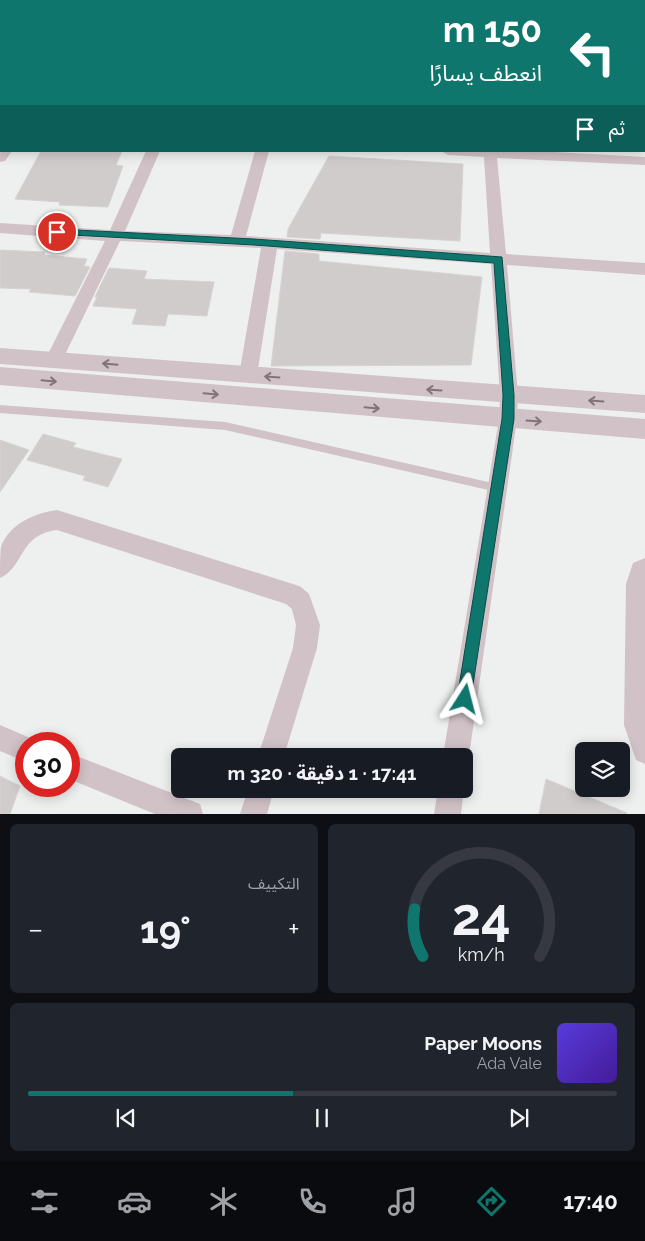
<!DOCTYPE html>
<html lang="ar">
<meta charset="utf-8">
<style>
:root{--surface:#171b24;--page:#20242c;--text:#f1f3f6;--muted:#9ea1a6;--line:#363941;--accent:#0f766e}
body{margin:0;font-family:Raleway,"Noto Sans Arabic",sans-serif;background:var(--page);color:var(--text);direction:rtl;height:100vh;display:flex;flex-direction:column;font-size:19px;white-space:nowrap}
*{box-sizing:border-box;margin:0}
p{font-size:16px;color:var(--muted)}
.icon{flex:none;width:28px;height:28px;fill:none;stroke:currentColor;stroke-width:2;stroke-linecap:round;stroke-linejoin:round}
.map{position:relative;height:814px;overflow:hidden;direction:ltr}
.panel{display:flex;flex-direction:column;gap:10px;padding:10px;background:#0d0f14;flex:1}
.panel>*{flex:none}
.banner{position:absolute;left:0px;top:0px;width:645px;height:152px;box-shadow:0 2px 12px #0003;direction:rtl;background:#0f766e;color:#fff;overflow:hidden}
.fabs{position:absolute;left:575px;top:742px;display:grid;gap:10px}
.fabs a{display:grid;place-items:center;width:55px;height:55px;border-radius:8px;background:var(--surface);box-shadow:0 2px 12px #0003;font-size:25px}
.speed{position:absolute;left:15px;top:732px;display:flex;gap:10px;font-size:25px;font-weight:700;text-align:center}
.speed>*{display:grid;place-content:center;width:65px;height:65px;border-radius:50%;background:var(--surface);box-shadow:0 2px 12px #0003;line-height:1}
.speed .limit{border:8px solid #d22;background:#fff;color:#111}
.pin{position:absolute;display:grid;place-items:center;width:42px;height:42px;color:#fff;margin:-21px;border:2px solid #fff;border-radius:50%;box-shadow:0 1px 5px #0007}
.me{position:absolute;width:55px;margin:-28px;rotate:9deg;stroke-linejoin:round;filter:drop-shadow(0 0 4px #0008)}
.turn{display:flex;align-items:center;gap:18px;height:105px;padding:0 20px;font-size:22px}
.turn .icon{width:65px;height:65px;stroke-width:2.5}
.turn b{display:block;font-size:35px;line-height:42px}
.then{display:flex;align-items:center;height:48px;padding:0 20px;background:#0003;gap:10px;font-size:19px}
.big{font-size:38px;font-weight:700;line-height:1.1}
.panel .card{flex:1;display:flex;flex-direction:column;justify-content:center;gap:8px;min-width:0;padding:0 18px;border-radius:8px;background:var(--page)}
.panel .dial{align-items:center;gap:0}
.dial svg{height:130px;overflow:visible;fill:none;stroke:var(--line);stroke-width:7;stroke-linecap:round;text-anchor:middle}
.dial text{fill:var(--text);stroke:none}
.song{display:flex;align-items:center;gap:15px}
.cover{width:60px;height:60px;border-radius:8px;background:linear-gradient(135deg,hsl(250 70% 55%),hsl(260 70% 35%))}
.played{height:5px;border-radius:2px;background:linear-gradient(90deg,var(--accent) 45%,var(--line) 45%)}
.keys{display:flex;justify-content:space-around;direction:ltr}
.heat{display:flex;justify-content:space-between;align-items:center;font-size:28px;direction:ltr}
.panel .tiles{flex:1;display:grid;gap:10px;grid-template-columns:1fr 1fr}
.card:last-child{grid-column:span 2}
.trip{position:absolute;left:171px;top:748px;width:302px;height:50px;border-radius:8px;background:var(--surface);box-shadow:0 2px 12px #0003;font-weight:700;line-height:50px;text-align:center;direction:rtl}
.menu{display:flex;height:80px;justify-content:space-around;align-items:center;background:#090b0e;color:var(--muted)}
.menu .icon{width:35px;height:35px}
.menu .selected{color:var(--accent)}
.menu b{font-size:22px;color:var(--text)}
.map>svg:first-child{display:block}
.building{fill:#d1cccc;stroke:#d8d2d3}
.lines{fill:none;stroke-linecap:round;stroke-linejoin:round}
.service{fill:#d1c2c8;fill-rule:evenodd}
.minor{fill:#d1c2c8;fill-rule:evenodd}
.tertiary{fill:#d1c2c8;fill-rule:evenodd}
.oneway{stroke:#827379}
.route{fill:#0f766e;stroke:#0a4d48}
</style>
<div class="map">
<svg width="645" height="814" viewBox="0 0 645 814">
<rect width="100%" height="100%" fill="#edf0ee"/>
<g class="building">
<polygon points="41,151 122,151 116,165 123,166 108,207 59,205 60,202 15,199"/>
<polygon points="329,156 463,164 460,241 321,233 320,239 287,237 288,229"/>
<polygon points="0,250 45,252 44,255 87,259 84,266 90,267 75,296 29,292 31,289 0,288"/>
<polygon points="285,251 319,254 319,261 482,277 471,365 271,366"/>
<polygon points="109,268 147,271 144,279 214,282 207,316 168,314 165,326 132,324 137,309 93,306 97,297 95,297"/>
<polygon points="43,434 76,443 73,447 122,459 108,487 83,480 85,476 27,460"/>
<polygon points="0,440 29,450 0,492"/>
<polygon points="0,776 20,786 10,814 0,814"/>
<polygon points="546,779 627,813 626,814 539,814"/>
</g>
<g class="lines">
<polygon class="service" points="0,405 225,422 497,484 500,485 502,488 500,491 497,492 225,430 0,413"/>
<g class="minor">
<polygon points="462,0 473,0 473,1 463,1"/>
<polygon points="587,0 598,0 598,1 588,1"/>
<rect x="0" y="40" width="1" height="6"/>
<rect x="644" y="60" width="1" height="8"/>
<polygon points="0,148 1,151 12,151 5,161 0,162"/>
<polygon points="146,151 160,151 125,231 231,235 255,151 269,151 246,236 490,253 484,157 448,155 441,151 536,151 645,157 645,165 497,158 506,254 645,263 645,275 507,265 518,395 517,419 469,756 465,765 465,756 443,756 499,419 500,395 491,264 277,249 257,375 254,380 248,382 242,380 239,375 261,248 120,241 60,365 54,367 48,365 45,360 105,241 0,233 0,223 110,230"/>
<path d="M 57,510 L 293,584 L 301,587 L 309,594 L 320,625 L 317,648 L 284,756 L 258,756 L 293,648 L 296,625 L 292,609 L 286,604 L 57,530 C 18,535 25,567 0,578 C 0,569 0,555 1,547 C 9,524 35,513 57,510 Z"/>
<polygon points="645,558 645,764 636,760 624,725 626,584 633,563"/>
<polygon points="0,725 35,740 37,744 26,744 26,762 0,751"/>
<polygon points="69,753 200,804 203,814 155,814 69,779"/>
<polygon points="248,789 274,789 267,814 240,814"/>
<polygon points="438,789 464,789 461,814 434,814"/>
</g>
<g class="tertiary">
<polygon points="0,348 645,395 645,413 0,364"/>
<polygon points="0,367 645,419 645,439 0,385"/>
</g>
</g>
<defs><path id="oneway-shaft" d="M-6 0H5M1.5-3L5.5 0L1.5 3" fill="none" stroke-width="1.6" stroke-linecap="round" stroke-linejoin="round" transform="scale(1.25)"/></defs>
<g class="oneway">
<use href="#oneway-shaft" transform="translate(110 364) rotate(-175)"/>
<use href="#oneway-shaft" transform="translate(272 377) rotate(-176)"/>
<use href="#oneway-shaft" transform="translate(49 381) rotate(5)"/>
<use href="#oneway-shaft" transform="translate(434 390) rotate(-176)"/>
<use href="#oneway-shaft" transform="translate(211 394) rotate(5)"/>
<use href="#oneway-shaft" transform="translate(596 401) rotate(-176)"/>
<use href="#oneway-shaft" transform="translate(372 408) rotate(5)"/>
<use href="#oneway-shaft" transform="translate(534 421) rotate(4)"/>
</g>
<polygon class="route" points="57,229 254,239 502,257 514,395 514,419 470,704 465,706 459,704 457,699 502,419 503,395 494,263 254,245 54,234 53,232"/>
</svg>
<div class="fabs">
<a><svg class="icon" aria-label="layers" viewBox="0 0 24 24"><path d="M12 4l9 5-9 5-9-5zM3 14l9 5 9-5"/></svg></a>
</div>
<div class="speed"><div class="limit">30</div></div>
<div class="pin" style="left:57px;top:232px;background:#d93025"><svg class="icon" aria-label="arrive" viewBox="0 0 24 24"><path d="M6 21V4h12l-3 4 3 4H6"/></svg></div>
<svg class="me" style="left:465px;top:699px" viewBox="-20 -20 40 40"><path d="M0-17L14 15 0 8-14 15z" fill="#0f766e" stroke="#fff" stroke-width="4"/></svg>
<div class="trip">17:41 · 1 دقيقة · 320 m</div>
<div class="banner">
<div class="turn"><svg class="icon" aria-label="left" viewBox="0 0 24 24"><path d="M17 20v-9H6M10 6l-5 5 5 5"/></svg><div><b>150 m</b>انعطف يسارًا</div></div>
<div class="then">ثم<svg class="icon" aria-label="arrive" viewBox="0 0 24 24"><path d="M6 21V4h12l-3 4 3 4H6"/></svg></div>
</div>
</div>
<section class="panel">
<div class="tiles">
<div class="card dial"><svg viewBox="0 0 100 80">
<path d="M14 69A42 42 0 1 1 86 69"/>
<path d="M14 69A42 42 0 0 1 9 40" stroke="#0f766e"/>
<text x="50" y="56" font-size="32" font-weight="700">24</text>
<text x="50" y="72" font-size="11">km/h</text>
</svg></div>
<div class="card"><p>التكييف</p>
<div class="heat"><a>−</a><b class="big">19°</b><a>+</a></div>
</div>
<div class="card">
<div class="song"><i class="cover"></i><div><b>Paper Moons</b><p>Ada Vale</p></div></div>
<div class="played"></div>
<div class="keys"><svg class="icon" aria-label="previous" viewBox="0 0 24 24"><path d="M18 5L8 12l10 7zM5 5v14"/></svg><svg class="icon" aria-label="pause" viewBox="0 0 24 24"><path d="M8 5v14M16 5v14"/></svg><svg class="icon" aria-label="next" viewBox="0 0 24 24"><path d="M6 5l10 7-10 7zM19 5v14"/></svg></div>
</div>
</div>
</section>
<nav class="menu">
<b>17:40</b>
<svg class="icon selected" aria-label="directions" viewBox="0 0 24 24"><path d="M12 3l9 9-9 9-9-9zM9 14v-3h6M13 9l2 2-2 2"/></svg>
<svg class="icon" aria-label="music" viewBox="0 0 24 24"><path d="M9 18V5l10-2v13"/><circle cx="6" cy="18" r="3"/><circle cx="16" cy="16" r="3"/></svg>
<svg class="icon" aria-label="phone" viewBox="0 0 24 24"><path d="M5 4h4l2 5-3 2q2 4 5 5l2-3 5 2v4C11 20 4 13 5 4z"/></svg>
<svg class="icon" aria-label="climate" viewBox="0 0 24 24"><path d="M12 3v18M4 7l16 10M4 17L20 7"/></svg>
<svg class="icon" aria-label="car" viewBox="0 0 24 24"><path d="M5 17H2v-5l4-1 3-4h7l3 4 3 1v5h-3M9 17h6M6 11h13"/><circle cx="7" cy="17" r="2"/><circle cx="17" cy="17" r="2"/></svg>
<svg class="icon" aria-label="filters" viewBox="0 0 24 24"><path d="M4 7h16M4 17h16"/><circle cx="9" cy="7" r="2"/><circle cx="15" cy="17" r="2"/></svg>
</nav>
